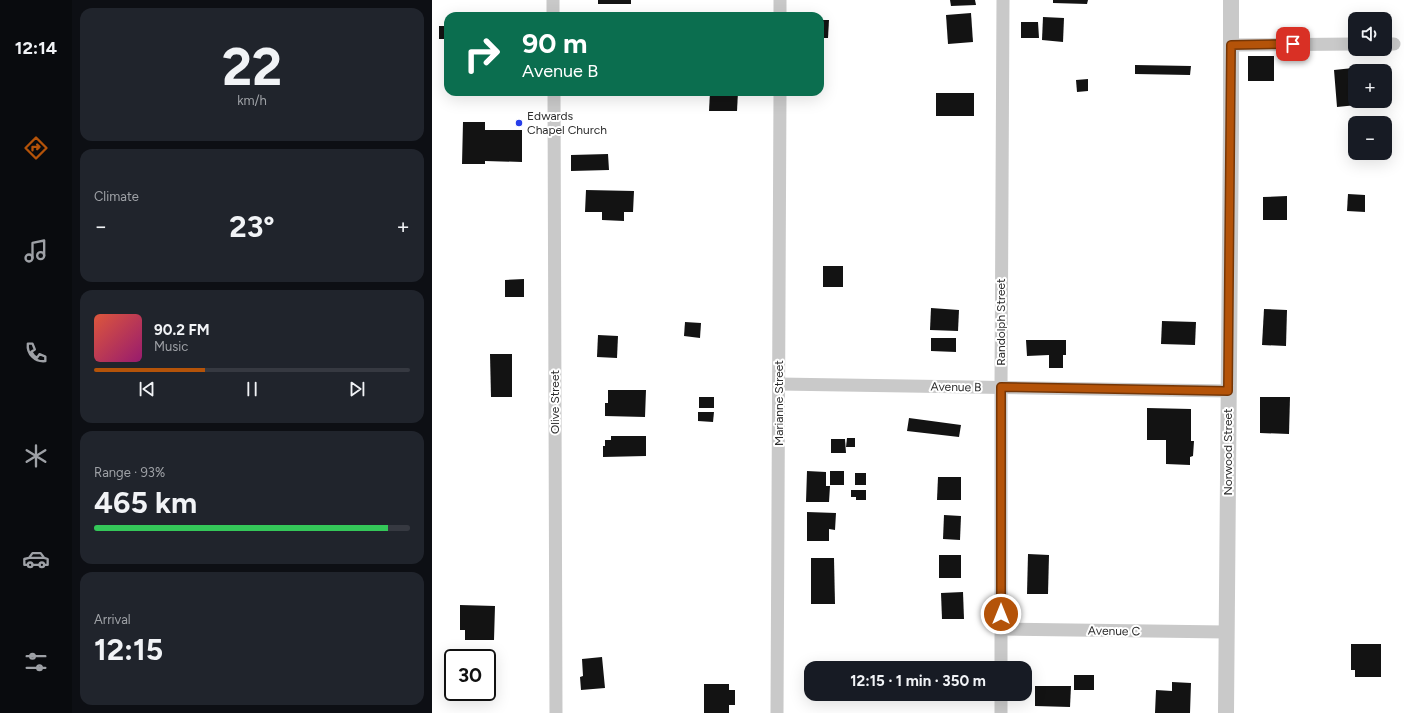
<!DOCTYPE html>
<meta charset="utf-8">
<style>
:root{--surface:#171b24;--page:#20242c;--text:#f1f3f6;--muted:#9ea1a6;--line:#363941;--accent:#b45309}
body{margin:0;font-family:Figtree,sans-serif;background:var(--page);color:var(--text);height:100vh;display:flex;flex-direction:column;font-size:15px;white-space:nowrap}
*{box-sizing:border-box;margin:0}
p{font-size:13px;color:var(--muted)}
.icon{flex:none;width:22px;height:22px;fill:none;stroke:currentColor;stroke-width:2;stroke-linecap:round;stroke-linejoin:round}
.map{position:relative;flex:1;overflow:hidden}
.drawer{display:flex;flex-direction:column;gap:8px;padding:8px;background:#0d0f14;width:360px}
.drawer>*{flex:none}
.guide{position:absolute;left:12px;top:12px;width:380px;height:84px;border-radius:12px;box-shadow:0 4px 16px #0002;background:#0b6e4f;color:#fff;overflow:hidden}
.buttons{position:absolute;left:916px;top:12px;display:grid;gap:8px}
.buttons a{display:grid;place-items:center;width:44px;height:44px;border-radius:8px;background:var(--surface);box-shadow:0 4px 16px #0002;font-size:20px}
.speed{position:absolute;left:12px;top:649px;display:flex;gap:8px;font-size:20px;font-weight:700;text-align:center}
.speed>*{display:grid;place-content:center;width:52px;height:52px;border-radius:50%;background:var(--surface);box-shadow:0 4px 16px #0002;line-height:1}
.speed .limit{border:2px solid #111;border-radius:6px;background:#fff;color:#111}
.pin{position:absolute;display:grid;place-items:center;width:34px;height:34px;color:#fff;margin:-17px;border-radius:8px;box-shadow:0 2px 6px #0006}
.me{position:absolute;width:44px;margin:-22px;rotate:0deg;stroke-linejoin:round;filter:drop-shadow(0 0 3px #0008)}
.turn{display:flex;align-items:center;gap:14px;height:84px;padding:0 12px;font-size:18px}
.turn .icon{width:52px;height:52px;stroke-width:2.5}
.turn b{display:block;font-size:28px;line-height:34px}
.big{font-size:30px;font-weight:700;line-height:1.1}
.drawer .tile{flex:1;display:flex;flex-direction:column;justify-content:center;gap:6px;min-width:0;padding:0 14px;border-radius:12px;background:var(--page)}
.drawer .dial{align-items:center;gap:0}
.dial b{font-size:52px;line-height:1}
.song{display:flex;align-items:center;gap:12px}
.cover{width:48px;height:48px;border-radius:6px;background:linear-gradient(135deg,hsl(10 70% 55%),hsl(320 70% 35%))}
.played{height:4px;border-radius:2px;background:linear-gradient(90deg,var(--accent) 35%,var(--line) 35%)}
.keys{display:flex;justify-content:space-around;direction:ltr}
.heat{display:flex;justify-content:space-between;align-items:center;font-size:22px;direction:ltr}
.charge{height:6px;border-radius:3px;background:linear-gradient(90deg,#34c759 93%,var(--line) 0)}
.trip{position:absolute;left:372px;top:661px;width:228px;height:40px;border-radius:12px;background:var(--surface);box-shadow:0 4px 16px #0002;font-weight:700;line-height:40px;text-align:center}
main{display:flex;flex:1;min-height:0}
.tabs{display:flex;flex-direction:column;width:72px;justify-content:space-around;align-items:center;background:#090b0e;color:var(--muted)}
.tabs .icon{width:28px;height:28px}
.tabs .on{color:var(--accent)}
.tabs b{font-size:18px;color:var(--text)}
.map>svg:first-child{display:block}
.building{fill:#131313}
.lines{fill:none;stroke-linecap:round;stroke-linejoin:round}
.minor{stroke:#c9c9c9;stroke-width:13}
.tertiary{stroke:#c9c9c9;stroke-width:16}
.route-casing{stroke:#753606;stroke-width:10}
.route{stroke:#b45309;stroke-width:7}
.poi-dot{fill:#273eea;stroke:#fff;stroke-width:1.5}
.labels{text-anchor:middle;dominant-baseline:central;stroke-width:4;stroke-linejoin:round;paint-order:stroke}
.poi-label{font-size:12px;fill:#2c2c2c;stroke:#fff;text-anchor:start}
.street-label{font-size:12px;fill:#2c2c2c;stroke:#fff}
</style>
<main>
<nav class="tabs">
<b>12:14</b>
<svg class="icon on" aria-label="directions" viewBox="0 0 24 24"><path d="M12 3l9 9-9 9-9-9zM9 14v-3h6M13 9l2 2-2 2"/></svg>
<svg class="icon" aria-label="music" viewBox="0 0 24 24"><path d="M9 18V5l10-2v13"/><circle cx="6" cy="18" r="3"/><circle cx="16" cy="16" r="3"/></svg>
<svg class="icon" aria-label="phone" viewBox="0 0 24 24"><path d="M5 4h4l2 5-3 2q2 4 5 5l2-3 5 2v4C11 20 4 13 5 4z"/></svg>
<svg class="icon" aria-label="climate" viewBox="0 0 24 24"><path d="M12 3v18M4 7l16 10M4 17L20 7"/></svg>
<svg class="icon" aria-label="car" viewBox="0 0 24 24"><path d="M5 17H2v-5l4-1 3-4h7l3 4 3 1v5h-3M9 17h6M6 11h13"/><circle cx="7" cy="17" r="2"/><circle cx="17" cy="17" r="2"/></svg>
<svg class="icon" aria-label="filters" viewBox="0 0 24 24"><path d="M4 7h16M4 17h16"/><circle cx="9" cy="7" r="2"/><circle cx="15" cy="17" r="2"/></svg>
</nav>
<section class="drawer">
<div class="tile dial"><b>22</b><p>km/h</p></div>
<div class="tile"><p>Climate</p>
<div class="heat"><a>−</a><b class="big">23°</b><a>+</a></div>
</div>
<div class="tile">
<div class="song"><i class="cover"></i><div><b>90.2 FM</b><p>Music</p></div></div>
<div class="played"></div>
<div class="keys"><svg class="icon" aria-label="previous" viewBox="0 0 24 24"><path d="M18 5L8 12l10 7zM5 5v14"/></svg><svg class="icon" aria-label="pause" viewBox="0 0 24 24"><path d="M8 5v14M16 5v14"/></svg><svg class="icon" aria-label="next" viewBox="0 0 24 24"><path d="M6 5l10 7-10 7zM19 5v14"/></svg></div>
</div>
<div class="tile"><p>Range · 93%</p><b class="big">465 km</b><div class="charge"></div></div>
<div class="tile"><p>Arrival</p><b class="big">12:15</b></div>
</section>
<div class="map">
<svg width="972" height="713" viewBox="0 0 972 713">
<rect width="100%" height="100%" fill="#fff"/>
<g class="building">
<rect x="166" y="0" width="33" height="4"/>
<polygon points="518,0 543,0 544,5 519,6"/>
<polygon points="621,0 656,0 655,4 621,3"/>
<polygon points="539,13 541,42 516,44 514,15"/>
<polygon points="611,17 632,18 631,42 610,40"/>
<polygon points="388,20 397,20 396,38 388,38"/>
<polygon points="589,22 606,22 607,38 589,38"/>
<rect x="7" y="26" width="9" height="13"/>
<rect x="816" y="56" width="26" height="25"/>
<polygon points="703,65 759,66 758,75 703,74"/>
<polygon points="921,68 923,101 924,101 925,105 905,107 902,70"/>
<polygon points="656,79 656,91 645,92 644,80"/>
<polygon points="278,92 306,92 305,111 277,111"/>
<rect x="504" y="93" width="38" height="23"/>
<polygon points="31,122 53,122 53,130 90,130 90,162 53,161 53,164 30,164"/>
<rect x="916" y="131" width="7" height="10"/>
<polygon points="176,154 177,170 139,171 139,155"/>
<polygon points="154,190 202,191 201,212 192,212 192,221 170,220 170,212 153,212"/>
<polygon points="916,194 933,195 933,212 915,211"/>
<polygon points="855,196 855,220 831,220 831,197"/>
<rect x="391" y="266" width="20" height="21"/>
<polygon points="92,279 92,297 73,297 73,280"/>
<polygon points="499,308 527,310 526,331 498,330"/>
<polygon points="832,309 855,310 854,346 830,345"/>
<polygon points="730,321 764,322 763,345 729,344"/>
<polygon points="253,322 269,323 268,338 252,336"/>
<polygon points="166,335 186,336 185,358 165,357"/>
<polygon points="499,338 524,338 524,352 499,351"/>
<polygon points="594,340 634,340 634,355 631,355 631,368 617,368 617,355 595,356"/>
<polygon points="58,354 80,354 80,397 59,397"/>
<polygon points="176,390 214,390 213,417 173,416 173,403 176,403"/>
<rect x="267" y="397" width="15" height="11"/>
<polygon points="828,397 858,397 857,434 828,433"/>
<polygon points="715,408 759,409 759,441 762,441 761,456 758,457 758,465 734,464 734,440 715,440"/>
<polygon points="266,412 282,412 281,422 266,421"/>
<polygon points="477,418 529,425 527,437 475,431"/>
<polygon points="179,436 214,436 214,456 171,457 171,446 173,446 173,440 179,440"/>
<polygon points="415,438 423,438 423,447 414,447"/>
<polygon points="399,439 413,439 414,453 399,453"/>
<polygon points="375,471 394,472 394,486 398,486 397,502 374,502"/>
<rect x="398" y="471" width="14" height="14"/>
<rect x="423" y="473" width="11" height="12"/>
<polygon points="506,477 529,477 529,500 505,500"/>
<polygon points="419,490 434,490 434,500 424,500 424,497 419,497"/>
<polygon points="375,512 404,513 403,530 397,529 397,541 375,541"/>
<polygon points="512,515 529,516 528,540 511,539"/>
<polygon points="596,554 617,555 616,594 595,594"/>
<rect x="507" y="555" width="22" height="23"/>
<polygon points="379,558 402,558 403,604 379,604"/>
<polygon points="531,592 532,619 510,619 509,593"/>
<polygon points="28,605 63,606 62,640 33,640 33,630 28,630"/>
<polygon points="919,644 949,644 949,677 923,677 923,670 919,670"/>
<polygon points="170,657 173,688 149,690 148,677 151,676 150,659"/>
<rect x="642" y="675" width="20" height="15"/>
<polygon points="740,682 759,683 758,713 723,713 724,690 740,691"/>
<polygon points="272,684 297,684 297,690 303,690 303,705 297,705 297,713 272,713"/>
<polygon points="603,686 639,686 638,707 603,706"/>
</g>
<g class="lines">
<g class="minor">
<polyline points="121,0 121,16"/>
<polyline points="348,16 348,0"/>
<polyline points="953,44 962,44"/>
<polyline points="799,45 923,44"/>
<polyline points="122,92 124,713"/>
<polyline points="347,384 796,391"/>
<polyline points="569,629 794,632"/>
<polyline points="569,668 569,387 571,0"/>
<polyline points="345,713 348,92"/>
<polyline points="569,713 569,694"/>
</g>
<polyline class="tertiary" points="794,713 799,124 799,0"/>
</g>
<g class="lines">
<g class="route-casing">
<polyline id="route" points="569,614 569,387 796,391 799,45 861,44"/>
</g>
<use href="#route" class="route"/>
</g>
<circle class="poi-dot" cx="87" cy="123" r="4"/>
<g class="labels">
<g class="poi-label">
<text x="95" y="116">Edwards<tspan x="95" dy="14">Chapel Church</tspan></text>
</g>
<g class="street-label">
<text transform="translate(569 322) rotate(-90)">Randolph Street</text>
<text transform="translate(524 387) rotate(1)">Avenue B</text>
<text transform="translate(123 402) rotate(-90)">Olive Street</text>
<text transform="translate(347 403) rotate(-90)">Marianne Street</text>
<text transform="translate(796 452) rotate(-90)">Norwood Street</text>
<text transform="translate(682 631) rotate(1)">Avenue C</text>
</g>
</g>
</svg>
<div class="buttons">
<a><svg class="icon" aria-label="sound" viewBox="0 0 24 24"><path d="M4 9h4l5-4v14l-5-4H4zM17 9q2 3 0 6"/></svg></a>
<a>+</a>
<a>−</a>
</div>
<div class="speed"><div class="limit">30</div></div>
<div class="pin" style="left:861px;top:44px;background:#d93025"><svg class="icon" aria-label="arrive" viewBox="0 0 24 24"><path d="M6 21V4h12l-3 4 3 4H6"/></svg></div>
<svg class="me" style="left:569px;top:614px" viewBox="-20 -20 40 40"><circle r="17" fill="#b45309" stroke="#fff" stroke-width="3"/><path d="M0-11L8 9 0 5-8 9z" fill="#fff"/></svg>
<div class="trip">12:15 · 1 min · 350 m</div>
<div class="guide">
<div class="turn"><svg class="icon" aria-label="right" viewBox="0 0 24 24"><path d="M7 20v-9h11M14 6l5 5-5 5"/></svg><div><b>90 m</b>Avenue B</div></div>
</div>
</div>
</main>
